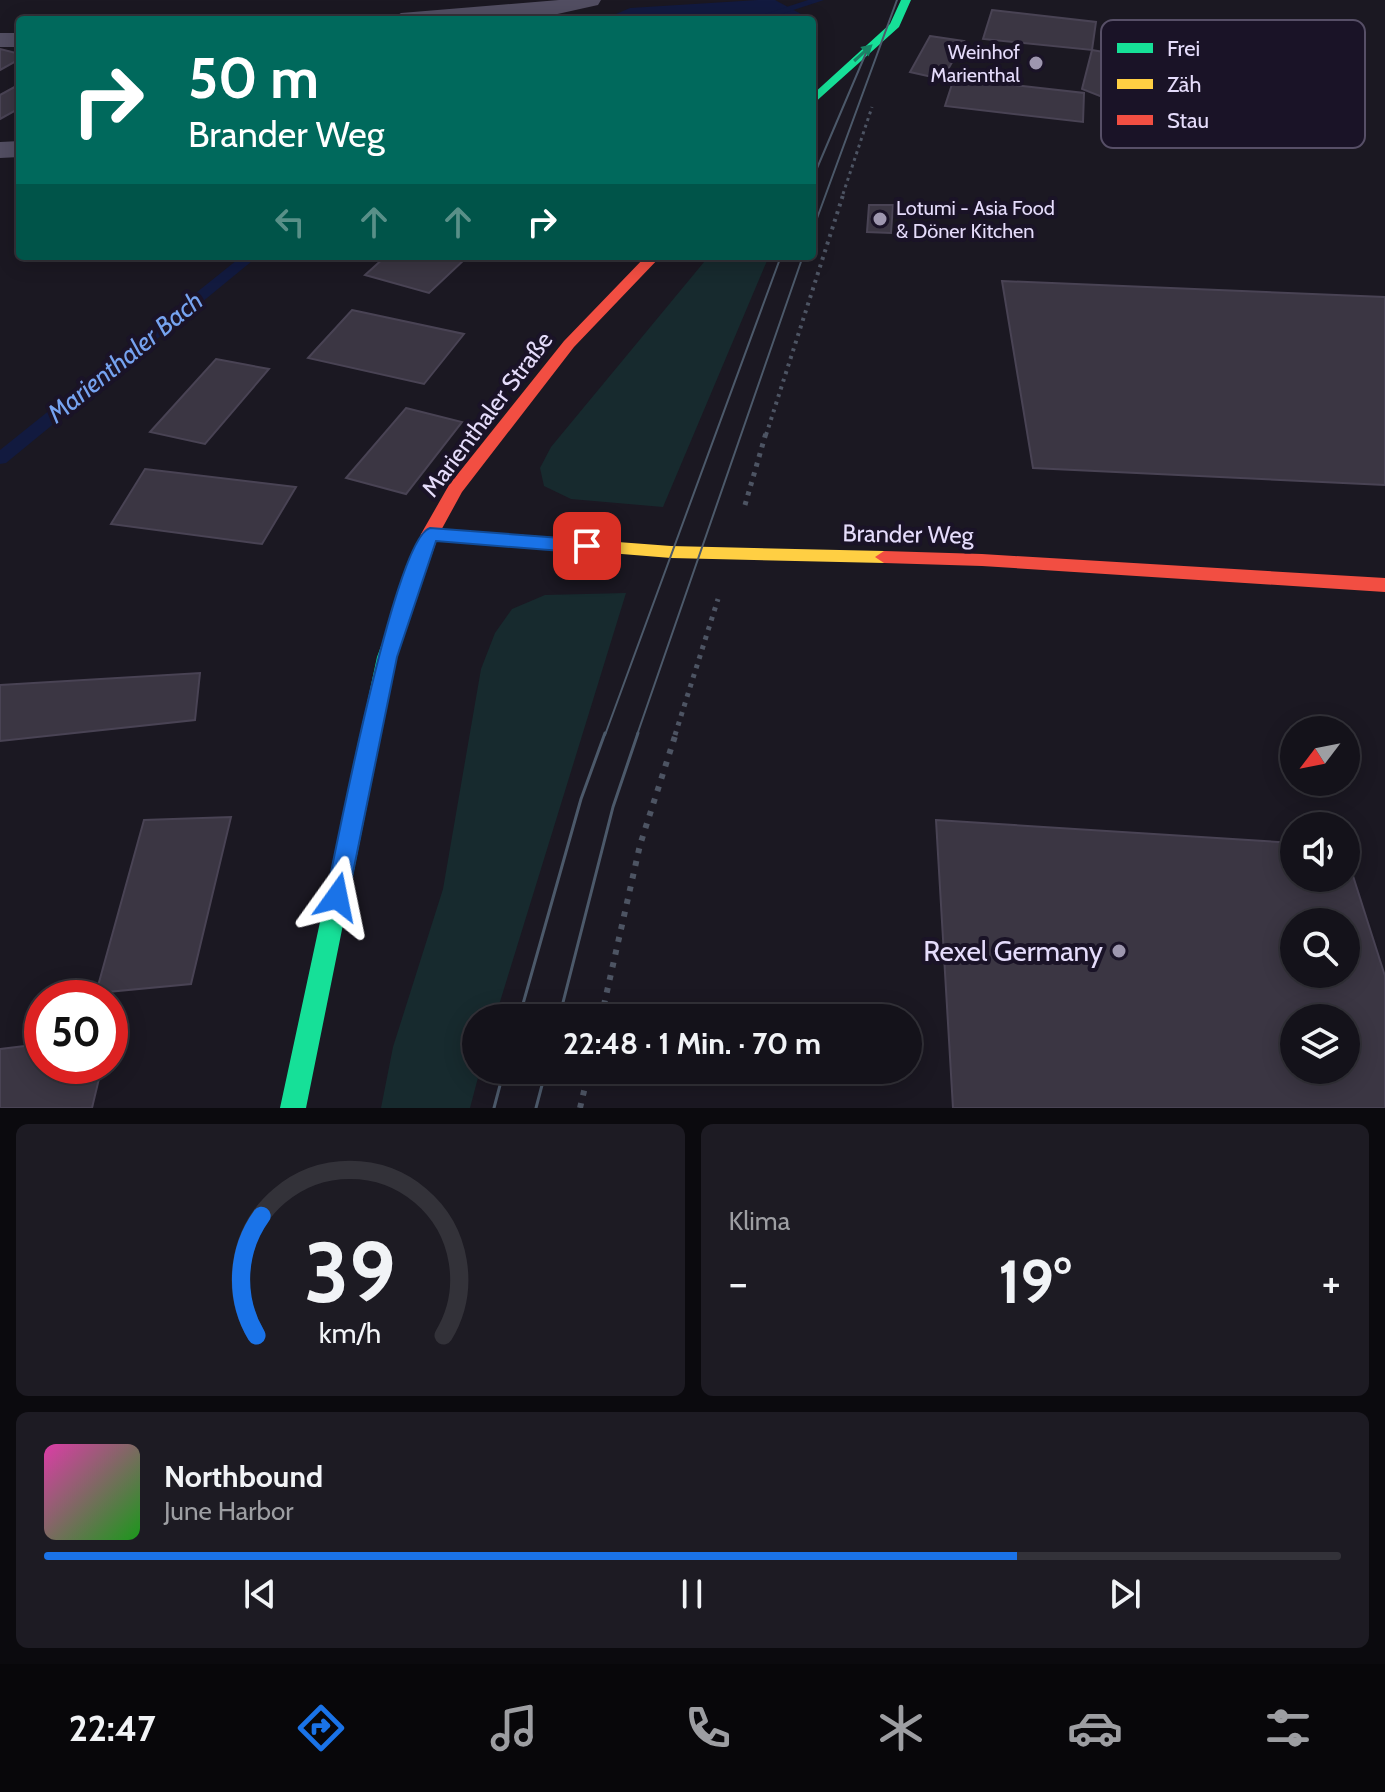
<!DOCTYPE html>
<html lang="de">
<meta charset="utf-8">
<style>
:root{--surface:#14121a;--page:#1d1b23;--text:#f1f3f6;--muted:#9d9ea2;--line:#333239;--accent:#1a73e8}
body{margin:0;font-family:Cabin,sans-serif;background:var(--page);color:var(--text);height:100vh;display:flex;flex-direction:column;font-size:30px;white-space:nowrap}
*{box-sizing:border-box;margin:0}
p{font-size:26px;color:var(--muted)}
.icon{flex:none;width:44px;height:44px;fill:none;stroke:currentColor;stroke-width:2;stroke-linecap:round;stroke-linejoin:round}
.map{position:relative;height:1108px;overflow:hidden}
.details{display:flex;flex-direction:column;gap:16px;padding:16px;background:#0b0a0e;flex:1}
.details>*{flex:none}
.banner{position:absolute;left:16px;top:16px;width:800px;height:244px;border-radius:8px;box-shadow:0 4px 20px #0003,0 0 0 2px var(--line);background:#00695c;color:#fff;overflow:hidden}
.needle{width:52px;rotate:238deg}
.controls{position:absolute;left:1280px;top:716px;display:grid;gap:16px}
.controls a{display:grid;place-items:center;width:80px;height:80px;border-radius:50%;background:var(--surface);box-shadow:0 4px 20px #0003,0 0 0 2px var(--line);font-size:40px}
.speed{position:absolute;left:24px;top:980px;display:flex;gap:16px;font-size:40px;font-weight:700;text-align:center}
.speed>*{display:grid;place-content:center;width:104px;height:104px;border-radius:50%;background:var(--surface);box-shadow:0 4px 20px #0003,0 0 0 2px var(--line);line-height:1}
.speed .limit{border:12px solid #d22;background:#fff;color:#111}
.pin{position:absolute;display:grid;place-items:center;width:68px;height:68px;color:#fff;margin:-34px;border-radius:16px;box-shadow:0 4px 12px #0006}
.me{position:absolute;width:88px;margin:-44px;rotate:12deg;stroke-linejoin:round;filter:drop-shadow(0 0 6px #0008)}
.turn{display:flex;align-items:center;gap:28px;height:168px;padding:0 40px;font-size:36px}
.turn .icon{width:104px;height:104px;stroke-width:2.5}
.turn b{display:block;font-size:56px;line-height:68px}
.lanes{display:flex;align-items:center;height:76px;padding:0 40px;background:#0003;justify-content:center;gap:40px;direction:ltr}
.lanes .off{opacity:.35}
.big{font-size:60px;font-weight:700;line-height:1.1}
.details .tile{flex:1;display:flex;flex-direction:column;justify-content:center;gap:12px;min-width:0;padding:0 28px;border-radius:12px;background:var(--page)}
.details .dial{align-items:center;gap:0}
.dial svg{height:208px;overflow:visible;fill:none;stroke:var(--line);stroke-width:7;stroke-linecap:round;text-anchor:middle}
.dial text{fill:var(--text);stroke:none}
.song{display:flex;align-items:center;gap:24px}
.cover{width:96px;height:96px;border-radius:12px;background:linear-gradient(135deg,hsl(320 70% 55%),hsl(120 70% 35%))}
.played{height:8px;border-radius:4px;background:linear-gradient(90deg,var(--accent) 75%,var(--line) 75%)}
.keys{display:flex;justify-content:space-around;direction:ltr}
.heat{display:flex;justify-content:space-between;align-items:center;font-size:44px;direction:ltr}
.details .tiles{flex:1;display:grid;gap:16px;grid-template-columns:1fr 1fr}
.tile:last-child{grid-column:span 2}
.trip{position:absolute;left:462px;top:1004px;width:460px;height:80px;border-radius:40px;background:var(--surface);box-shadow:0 4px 20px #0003,0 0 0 2px var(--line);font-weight:700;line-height:80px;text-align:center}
.menu{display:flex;height:128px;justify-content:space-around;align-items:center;background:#08070a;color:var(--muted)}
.menu .icon{width:56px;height:56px}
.menu .on{color:var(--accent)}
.menu b{font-size:36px;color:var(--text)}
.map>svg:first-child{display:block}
.green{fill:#172a2e}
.water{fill:#121a3f}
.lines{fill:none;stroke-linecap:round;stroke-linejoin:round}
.stream{fill:#121a3f;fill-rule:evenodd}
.building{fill:#3b3643;stroke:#494354;stroke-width:2;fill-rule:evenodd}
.path-far3{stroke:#4d5463;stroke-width:3;stroke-dasharray:3 4;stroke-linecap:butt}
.path-far2{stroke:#4d5463;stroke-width:4;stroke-dasharray:3 5;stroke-linecap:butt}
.path-far1{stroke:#4d5463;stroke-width:5;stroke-dasharray:4 6;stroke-linecap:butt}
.path{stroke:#4d5463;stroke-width:6;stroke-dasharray:5 8;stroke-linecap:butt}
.lane{fill:#524e62;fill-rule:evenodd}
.fast{fill:#16e098;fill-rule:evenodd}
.slow{fill:#ffcf43;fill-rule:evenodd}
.jam{fill:#f24e42;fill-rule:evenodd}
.tram-far1{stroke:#4c596a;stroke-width:2}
.tram{stroke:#4c596a;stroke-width:3}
.oneway{fill:#188465}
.route{fill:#1a73e8;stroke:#114b97;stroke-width:2}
.poi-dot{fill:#9e97af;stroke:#1a1327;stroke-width:3}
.labels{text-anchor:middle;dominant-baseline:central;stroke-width:8;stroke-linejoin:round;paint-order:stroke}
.far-poi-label{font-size:20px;fill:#e5dcfb;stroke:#1a1327;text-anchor:end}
.street-label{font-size:24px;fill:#e5dcfb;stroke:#1a1327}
.water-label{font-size:26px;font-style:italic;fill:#76a3f0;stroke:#1a1327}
.near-poi-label{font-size:28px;fill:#e5dcfb;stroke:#1a1327;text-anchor:end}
.key{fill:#1a1327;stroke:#574f67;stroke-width:2}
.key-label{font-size:22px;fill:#e5dcfb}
</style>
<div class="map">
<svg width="1385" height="1108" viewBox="0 0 1385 1108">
<rect width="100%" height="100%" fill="#1b1822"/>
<g class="green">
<polygon points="709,256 769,256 663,507 571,499 544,486 540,468 551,447"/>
<polygon points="626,593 495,1018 476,1018 476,1070 480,1070 470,1108 381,1108 393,1047 443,889 481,669 495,633 512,609 545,595"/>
</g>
<polygon class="water" points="758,0 775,0 801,14 794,20 602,20 630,8"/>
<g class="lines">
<g class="stream">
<polygon points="808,0 824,0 763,20 747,20"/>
<polygon points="242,256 258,256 6,463 0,464 0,450"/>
</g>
</g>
<g class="building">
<polygon points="992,10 1096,22 1092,50 983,39"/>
<polygon points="930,36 964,41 946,73 932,77 910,72"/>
<polygon points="0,49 20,54 20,59 0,70"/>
<polygon points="1092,50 1127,56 1115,102 1082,89"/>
<polygon points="954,78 1084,93 1083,122 945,106"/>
<polygon points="20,84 20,108 0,119 0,95"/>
<polygon points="869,205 893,205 891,233 867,232"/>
<polygon points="386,256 454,256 465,259 429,293 365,275"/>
<polygon points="1002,281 1385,297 1385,485 1033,468"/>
<polygon points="352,310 464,334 424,384 308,358"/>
<polygon points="216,359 269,369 205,444 150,432"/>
<polygon points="406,408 462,422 406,494 346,478"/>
<polygon points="145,469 296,487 262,544 111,524"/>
<polygon points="200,673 195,720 0,741 0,685"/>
<polygon points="231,817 191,984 96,993 144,820"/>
<path d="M 936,820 L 1294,843 L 1294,878 L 1346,878 L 1346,854 L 1385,976 L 1385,1108 L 953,1108 ZM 1294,922 L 1346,922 L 1346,974 L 1294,974 ZM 1294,1018 L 1346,1018 L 1346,1070 L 1294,1070 Z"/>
<polygon points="42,1044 42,1066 102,1066 92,1108 0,1108 0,1049"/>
</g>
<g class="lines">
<polyline class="path-far3" points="843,194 872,107"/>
<polyline class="path-far2" points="766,435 844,192"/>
<g class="path-far1">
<polyline points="745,505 766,433"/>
<polyline points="675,735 718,599"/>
</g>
<g class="path">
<polyline points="601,1018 640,845 676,733"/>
<polyline points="580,1108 589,1070"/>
</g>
<g class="lane">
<polygon points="559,0 601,0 598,5 544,17 390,20 401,13"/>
<rect x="0" y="33" width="20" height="14"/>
<polygon points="20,141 20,157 0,158 0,142"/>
</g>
<g class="fast">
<polygon points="901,0 911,0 899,27 812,105 812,95 890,24"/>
<polygon points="407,593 414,595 416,600 397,657 306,1108 280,1108 377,657 398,600 400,595"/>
</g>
<polygon class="slow" points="430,528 671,546 884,551 893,557 884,563 671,558 424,538 421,534"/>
<g class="jam">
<polygon points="646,256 661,256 574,347 462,492 439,534 416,600 414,605 400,605 398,600 421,534 449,485 564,341"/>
<polygon points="884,551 982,554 1385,578 1385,592 982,566 884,563 875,557"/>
</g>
<g class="tram-far1">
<polyline points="812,180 866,53"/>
<polyline points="812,232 897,0"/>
<polyline points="605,735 781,256"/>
<polyline points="637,735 803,256"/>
</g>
<g class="tram">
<polyline points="519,1018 581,799 605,733"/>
<polyline points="559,1018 613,807 638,733"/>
<polyline points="494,1108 504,1070"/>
<polyline points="536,1108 546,1070"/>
</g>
</g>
<defs><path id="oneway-solid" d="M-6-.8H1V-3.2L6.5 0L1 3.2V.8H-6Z" transform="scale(2)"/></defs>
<use class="oneway" href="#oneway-solid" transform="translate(863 53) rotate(-42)"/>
<path class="route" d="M 430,528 L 587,540 L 596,546 L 587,553 L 436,541 L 397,657 L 348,897 L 345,905 L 337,908 L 329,905 L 326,897 C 336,849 395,537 430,528 Z"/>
<g class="poi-dot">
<circle cx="1036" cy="63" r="8"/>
<circle cx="880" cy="219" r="8"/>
<circle cx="1119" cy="951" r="8"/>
</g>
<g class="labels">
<g class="far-poi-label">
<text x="1020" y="52">Weinhof<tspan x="1020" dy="23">Marienthal</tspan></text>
<text x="896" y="208" text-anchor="start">Lotumi - Asia Food<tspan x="896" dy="23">&amp; Döner Kitchen</tspan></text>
</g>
<g class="street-label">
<text transform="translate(487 414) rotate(-53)">Marienthaler Straße</text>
<text transform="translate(908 534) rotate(1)">Brander Weg</text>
</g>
<g class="water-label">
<text transform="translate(125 357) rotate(-39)">Marienthaler Bach</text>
</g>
<g class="near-poi-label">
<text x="1103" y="951">Rexel Germany</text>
</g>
</g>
<rect x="1101" y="20" width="264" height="128" rx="12" class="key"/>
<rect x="1117" y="43" width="36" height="10" fill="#16e098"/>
<rect x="1117" y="79" width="36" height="10" fill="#ffcf43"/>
<rect x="1117" y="115" width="36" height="10" fill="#f24e42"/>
<g class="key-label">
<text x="1167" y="56">Frei</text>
<text x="1167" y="92">Zäh</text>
<text x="1167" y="128">Stau</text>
</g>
</svg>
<div class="controls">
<a><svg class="needle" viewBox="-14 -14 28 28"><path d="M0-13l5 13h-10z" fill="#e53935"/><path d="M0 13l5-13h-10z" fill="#9d9ea2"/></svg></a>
<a><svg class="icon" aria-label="sound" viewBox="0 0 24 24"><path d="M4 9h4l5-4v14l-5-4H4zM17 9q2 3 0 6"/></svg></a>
<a><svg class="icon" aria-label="search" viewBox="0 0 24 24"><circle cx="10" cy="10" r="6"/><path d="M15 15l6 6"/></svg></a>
<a><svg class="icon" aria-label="layers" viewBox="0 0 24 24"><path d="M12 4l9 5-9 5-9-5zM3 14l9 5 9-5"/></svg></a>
</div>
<div class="speed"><div class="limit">50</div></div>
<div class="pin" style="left:587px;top:546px;background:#d93025"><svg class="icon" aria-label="arrive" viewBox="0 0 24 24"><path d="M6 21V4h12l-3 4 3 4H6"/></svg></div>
<svg class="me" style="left:337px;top:897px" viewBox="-20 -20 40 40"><path d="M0-17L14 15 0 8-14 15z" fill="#1a73e8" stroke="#fff" stroke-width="4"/></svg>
<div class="trip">22:48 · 1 Min. · 70 m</div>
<div class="banner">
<div class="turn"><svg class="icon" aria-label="right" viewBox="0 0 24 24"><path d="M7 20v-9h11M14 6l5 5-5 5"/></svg><div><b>50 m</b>Brander Weg</div></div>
<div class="lanes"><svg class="icon off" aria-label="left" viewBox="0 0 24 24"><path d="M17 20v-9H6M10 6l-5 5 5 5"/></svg><svg class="icon off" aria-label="ahead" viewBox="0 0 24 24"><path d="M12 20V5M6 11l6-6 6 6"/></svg><svg class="icon off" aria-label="ahead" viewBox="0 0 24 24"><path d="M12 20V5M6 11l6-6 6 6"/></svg><svg class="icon" aria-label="right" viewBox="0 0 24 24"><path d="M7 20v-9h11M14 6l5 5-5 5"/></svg></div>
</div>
</div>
<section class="details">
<div class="tiles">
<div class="tile dial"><svg viewBox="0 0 100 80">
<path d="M14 69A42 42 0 1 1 86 69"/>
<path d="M14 69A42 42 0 0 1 16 23" stroke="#1a73e8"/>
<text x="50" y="56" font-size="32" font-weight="700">39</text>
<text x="50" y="72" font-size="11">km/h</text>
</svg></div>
<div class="tile"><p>Klima</p>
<div class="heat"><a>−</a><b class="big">19°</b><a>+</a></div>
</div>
<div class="tile">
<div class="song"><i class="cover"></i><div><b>Northbound</b><p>June Harbor</p></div></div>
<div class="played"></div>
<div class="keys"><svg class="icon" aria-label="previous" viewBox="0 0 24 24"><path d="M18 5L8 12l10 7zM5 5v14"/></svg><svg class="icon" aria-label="pause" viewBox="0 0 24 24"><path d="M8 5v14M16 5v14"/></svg><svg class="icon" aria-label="next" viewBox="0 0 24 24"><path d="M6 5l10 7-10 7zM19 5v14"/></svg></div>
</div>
</div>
</section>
<nav class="menu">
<b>22:47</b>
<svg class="icon on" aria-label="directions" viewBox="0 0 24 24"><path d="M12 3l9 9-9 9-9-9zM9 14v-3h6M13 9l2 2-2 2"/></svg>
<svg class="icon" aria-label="music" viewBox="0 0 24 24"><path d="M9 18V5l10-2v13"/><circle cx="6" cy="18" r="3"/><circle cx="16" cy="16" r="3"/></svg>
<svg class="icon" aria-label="phone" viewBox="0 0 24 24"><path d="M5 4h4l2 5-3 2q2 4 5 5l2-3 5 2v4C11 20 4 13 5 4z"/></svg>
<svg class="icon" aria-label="climate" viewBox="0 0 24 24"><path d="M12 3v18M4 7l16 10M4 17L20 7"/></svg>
<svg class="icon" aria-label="car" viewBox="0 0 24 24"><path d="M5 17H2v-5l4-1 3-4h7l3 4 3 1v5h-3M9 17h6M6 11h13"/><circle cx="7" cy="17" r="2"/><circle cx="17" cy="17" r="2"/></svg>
<svg class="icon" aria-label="filters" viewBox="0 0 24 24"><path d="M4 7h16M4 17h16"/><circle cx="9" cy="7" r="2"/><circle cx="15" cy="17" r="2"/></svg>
</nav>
